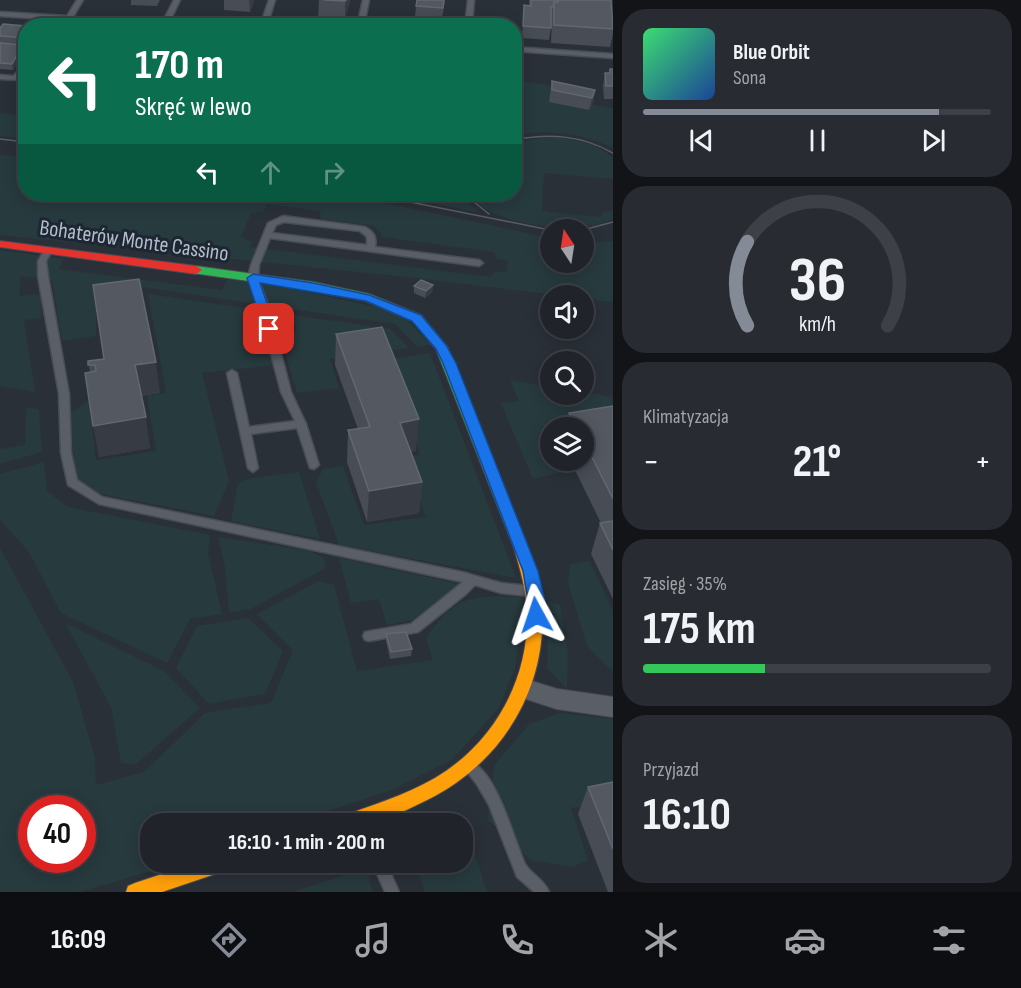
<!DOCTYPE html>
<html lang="pl">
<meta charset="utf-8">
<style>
:root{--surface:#20242a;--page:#282c32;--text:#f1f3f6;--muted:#a2a4a8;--line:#3d4147;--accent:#848b96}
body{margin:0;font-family:"Sofia Sans Condensed",sans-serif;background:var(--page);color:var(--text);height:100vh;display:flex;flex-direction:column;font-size:22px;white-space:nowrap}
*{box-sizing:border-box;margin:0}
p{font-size:20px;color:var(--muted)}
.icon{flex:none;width:33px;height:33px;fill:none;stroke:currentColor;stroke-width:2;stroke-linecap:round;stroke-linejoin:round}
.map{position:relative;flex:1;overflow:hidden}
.drawer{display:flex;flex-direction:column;gap:9px;padding:9px;background:#121417;width:408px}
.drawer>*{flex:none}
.guide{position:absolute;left:18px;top:18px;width:504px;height:183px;border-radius:24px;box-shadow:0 3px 15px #0003,0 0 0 2px var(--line);background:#0b6e4f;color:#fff;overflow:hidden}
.needle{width:39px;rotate:348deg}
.controls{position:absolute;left:540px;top:219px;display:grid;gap:12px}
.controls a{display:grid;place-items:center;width:54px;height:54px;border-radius:50%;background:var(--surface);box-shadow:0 3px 15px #0003,0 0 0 2px var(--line);font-size:30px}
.speed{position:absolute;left:18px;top:795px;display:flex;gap:12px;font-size:30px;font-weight:700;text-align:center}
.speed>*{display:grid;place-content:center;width:78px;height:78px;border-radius:50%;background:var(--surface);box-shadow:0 3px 15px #0003,0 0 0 2px var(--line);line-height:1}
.speed .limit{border:9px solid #d22;background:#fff;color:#111}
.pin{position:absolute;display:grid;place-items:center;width:51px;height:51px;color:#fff;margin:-26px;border-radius:12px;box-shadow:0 3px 9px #0006}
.me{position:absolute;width:66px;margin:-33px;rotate:355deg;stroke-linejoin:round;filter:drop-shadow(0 0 4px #0008)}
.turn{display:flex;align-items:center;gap:21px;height:126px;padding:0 18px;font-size:27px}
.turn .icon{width:78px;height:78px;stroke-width:2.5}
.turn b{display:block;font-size:42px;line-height:51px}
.lanes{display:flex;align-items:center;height:57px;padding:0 18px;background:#0003;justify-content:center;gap:30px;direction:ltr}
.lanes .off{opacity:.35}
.big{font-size:45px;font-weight:700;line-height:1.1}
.drawer .card{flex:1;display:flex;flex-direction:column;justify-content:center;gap:9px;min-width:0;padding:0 21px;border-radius:24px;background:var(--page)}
.drawer .dial{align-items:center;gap:0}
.dial svg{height:156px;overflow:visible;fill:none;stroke:var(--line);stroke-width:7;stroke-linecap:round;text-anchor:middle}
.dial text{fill:var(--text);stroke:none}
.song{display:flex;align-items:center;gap:18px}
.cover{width:72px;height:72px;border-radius:9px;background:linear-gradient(135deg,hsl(140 70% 55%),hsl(220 70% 35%))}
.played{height:6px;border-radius:3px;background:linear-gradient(90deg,var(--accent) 85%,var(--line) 85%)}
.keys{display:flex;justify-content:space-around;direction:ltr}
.heat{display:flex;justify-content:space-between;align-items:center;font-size:33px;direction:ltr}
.charge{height:9px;border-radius:4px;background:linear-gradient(90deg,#34c759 35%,var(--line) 0)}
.trip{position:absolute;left:140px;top:813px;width:333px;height:60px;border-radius:24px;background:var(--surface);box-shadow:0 3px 15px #0003,0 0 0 2px var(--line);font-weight:700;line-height:60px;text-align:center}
.dock{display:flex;height:96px;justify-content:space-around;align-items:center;background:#0d0e11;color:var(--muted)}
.dock .icon{width:42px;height:42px}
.dock .current{color:var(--accent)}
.dock b{font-size:27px;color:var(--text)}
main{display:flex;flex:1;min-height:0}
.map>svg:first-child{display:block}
.green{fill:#273a3e;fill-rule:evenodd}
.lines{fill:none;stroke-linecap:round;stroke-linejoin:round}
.lane-casing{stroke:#484c55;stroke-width:3}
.street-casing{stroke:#484c55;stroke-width:2}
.fast-casing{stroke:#484c55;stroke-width:2}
.slow-casing{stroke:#484c55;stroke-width:2}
.jam-casing{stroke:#484c55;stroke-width:2}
.lane{fill:#5a5e66;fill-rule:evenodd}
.street{fill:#5a5e66;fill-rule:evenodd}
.fast{fill:#30b455;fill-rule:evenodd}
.slow{fill:#ff9f0a;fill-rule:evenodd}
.jam{fill:#e5322d;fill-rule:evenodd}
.tram{stroke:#595d64;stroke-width:1.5}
.wall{fill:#474c55}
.shaded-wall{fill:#373c44}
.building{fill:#535861;stroke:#626872;stroke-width:1.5}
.route{fill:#1a73e8;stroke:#114b97;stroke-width:1.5}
.labels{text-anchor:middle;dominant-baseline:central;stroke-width:6;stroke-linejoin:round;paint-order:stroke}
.street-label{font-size:22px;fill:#b4bcc9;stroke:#1d2633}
</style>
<main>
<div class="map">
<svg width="613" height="892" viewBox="0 0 613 892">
<rect width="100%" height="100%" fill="#2a3038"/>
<g class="green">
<path d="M 515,81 L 544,84 L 590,104 L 613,108 L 613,148 C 581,133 549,129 515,135 Z"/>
<polygon points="0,113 25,116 25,138 0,136"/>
<path d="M 545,137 C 569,137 593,142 613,157 L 613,179 L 544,173 L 542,211 L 601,217 L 603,213 L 613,210 L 613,219 C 580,236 490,227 469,194 L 514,194 L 515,143 Z"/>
<path d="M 0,155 L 25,156 L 26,194 L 343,194 L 550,238 L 550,262 L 584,262 L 584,243 L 613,241 L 613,302 L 584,299 L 584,296 L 556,295 L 406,277 L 0,235 ZM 267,204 L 320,211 L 321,219 L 374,226 L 381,233 L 381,237 L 494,252 L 497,259 L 508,261 L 506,273 L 496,271 L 490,277 L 250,247 L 252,242 L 241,237 L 251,213 L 264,211 Z"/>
<polygon points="391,194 459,194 477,211 475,212"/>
<polygon points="0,250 64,259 58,269 222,290 227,279 291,289 377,307 405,318 431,345 418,347 395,324 114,283 96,296 96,336 62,341 52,280 21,276 19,296 41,294 41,318 24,320 35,392 0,386"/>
<polygon points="148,294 245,308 245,320 266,327 276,365 202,373 229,481 214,516 100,494 75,478 70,413 89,401 96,460 156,451 147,396 166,393"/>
<polygon points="292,315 390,329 409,348 330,359 339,388 297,393 280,335 297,331"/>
<polygon points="430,353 516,578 339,545 316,482 323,469 343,466 364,525 426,517 404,457 420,455 389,359"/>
<polygon points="510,380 550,387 550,394 584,392 613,397 613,435 584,428 550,428 550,460 565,461 570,470 533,479 501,403 519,401"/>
<polygon points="31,407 39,410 42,452 0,464 0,449 25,445 26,409"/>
<polygon points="44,462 47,491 68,507 210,535 208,553 222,614 190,619 167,663 61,613 29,552 0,520 0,474"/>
<polygon points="299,472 320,539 231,521 238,484 247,479"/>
<polygon points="218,537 310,551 324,558 326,568 251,609 229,613 225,567"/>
<path d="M 0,548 L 73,682 L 95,758 L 96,785 L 144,772 L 205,713 L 271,703 L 293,650 L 257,614 L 319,581 L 334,585 L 357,671 L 433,660 L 426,638 C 457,593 473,596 524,597 L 515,669 L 498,709 L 453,759 L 394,789 L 292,823 L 150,824 L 150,862 L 178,863 L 80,892 L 0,892 ZM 32,808 L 82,808 L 82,860 L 32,860 Z"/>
<polygon points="339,558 459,584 413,620 387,625 379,599 351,603"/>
<polygon points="590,561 613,611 613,672 587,646 568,583 570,565"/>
<polygon points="548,601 560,605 568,654 567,689 547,668"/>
<polygon points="248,618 283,651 265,694 209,704 176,668 197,626"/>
<polygon points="65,623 164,671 200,708 135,765 121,763 111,707"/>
<polygon points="560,713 613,719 613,802 571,808 588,860 572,867 531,860 488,820 495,764 529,724"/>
<polygon points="467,829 487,892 425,892 415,863 462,862 462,831"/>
<polygon points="366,868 373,892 293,892"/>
</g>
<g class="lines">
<g class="lane-casing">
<g id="lane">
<polygon points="77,0 83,0 73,17 162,23 174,0 180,0 169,23 187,26 145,26 0,16 0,12 67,16"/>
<polygon points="269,0 275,0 267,26 260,26"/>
<polygon points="363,0 369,0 364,26 357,26"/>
<polygon points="468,0 474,0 472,26 465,26"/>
<polygon points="514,47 613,54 613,58 514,51"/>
<polygon points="23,67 26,67 26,73 18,80 0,79 0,75 13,76"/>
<path d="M 283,216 L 365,227 C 374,232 377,237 375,247 L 479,260 L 483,263 L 479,266 L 270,238 L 259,265 L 258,278 L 269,308 L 291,392 L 306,424 L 319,465 L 314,469 L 310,468 L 297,428 L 251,434 L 258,468 L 253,472 L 248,468 L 227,373 L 232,370 L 237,373 L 249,427 L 295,421 L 281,392 L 259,308 L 248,278 L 251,265 L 268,223 ZM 284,222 L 360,231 L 367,237 L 367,245 L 272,233 L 276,225 Z"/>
<polygon points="48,248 52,251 46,261 48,276 69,394 71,453 77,480 102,497 462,572 501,583 529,586 533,588 535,591 533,594 529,596 501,593 475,585 466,594 418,632 369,641 365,640 363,636 365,632 411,624 463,582 99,504 68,485 61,453 59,394 38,276 38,261 45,249"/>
<path d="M 471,762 C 497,772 514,840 525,864 C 532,875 544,879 549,892 L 534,892 L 517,877 L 489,805 L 476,783 L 464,768 L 466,764 Z"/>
<polygon points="372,862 386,862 399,892 385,892"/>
</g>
</g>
<g class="street-casing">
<polygon id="street" points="525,679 557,689 613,697 613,717 557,709 517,696 513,689 517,682"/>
</g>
<g class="fast-casing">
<polygon id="fast" points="196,266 313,282 369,294 421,315 448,348 528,548 526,552 516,552 514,548 436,349 413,321 366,301 313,290 192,273 190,270 192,267"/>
</g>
<g class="slow-casing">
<g id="slow">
<path d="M 521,542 L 526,544 L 528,548 C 535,569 541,589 542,611 C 546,692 499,765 427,800 C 410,808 387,821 368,824 C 357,825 346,824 335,824 L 338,818 C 371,805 404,796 435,778 C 494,743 530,679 527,610 C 526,589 520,569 514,548 L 516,544 Z"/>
<polygon points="198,862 236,862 233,868 162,892 126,892 128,886 135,883"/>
</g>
</g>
<g class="jam-casing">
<polygon id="jam" points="0,241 196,266 202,270 196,274 0,247"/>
</g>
<use href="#lane" class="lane"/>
<use href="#street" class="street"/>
<use href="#fast" class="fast"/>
<use href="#slow" class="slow"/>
<use href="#jam" class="jam"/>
<g class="tram">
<polyline points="0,139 26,142"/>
<path d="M 514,140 C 549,133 581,135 613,153"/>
<polyline points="370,194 550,230"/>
<polyline points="464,194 489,214"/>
<polyline points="583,230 613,222"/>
</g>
</g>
<g class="wall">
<polygon points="131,0 160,0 157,6 131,5"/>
<polygon points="224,0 254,0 250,12 224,10"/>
<polygon points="319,0 350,0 345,19 318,17"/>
<polygon points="417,0 445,0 441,25 414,23"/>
<polygon points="529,0 611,0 613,21 613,34 610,47 551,43 552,19 549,40 522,38 524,5 529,5"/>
<polygon points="26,26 26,44 0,43 0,28"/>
<polygon points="0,43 23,45 24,51 13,70 0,69"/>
<polygon points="610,69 613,69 613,99 604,99 603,86 605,73 609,73"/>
<polygon points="552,81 595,90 593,102 589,110 549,102"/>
<polygon points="433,285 432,292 425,298 414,293 414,286"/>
<polygon points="336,334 416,451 411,452 422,482 419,513 367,522 347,462 348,430 358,429 335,365"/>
<polygon points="88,361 160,393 141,396 150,448 99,457 90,372"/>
<polygon points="613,406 613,599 591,554 600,523 601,523 570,460 584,460 584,428 565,428 569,413"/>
<polygon points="386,634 412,649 411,656 390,659 386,641"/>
<polygon points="613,782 613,892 608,892 578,814 588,787"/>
</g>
<g class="shaded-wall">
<polygon points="249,0 254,0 250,12"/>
<polygon points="346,0 350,0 345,19 345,1"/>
<polygon points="23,45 24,51 13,70 12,64"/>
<polygon points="595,90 593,102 589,110 592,98"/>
<polygon points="433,285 432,292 425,298 426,291"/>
<polygon points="156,362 160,393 139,396 135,365"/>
<polygon points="146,417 150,448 99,457 93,426"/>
<polygon points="419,419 416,451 397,454 400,423"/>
<polygon points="422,482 419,513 367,522 369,491"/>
</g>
<g class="building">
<polygon points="324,0 346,0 345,1"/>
<polygon points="417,0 444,0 443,8 416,6"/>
<polygon points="531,0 557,0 557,2 554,2 553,7 551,7 551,28 523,26 524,5 531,6"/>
<polygon points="558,0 611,0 613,29 554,25 554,2 558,2"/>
<polygon points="3,24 26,26 26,38 0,36 0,28"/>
<polygon points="0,43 23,45 12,64 0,63"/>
<polygon points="610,69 613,69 613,86 606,86 605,73 610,73"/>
<polygon points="552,81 595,90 592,98 552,90"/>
<polygon points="139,279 156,362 135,365 146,417 93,426 85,373 96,371 95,365 88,365 88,361 104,359 93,285"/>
<polygon points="421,280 433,285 426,291 414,286"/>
<polygon points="382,327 419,419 400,423 422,482 369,491 348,430 370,427 336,334"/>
<polygon points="613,406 613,499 584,441 584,428 576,428 569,413"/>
<polygon points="613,521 613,550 600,523"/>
<polygon points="406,632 412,649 391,652 386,634"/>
<polygon points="613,782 613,849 588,787"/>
</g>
<polygon class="route" points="253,274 313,283 369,295 421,315 446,345 456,363 538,571 545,600 542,619 531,619 523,571 443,363 436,349 412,321 366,301 260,283 276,329 274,332 265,332 247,278"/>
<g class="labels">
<g class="street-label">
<text transform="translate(134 241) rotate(8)">Bohaterów Monte Cassino</text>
</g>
</g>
</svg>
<div class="controls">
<a><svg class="needle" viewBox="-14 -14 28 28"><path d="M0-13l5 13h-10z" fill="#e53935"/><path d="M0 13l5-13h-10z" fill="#a2a4a8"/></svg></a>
<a><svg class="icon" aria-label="sound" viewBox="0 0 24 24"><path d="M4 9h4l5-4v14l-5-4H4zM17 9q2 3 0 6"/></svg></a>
<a><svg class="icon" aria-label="search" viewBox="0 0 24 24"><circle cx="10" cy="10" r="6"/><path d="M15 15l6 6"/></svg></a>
<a><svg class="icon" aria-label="layers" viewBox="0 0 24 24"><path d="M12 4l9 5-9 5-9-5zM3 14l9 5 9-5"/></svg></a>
</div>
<div class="speed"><div class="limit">40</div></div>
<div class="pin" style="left:269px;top:329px;background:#d93025"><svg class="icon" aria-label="arrive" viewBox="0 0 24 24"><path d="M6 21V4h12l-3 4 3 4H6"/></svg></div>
<svg class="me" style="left:536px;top:615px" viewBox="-20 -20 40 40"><path d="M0-17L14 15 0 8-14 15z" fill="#1a73e8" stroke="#fff" stroke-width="4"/></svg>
<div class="trip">16:10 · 1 min · 200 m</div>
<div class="guide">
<div class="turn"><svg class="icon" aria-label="left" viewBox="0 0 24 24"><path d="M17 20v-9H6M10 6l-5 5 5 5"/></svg><div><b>170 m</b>Skręć w lewo</div></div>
<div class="lanes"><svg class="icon" aria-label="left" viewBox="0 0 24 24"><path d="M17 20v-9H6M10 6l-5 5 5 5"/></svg><svg class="icon off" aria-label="ahead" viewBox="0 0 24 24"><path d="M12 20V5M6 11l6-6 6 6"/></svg><svg class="icon off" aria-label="right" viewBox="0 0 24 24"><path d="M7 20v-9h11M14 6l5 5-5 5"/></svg></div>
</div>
</div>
<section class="drawer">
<div class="card">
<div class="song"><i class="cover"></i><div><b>Blue Orbit</b><p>Sona</p></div></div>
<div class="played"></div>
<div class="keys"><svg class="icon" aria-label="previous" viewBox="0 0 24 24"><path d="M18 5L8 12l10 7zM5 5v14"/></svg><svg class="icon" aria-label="pause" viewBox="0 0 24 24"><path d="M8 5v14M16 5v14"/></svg><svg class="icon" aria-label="next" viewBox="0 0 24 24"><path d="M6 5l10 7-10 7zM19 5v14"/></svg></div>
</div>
<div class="card dial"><svg viewBox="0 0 100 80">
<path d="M14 69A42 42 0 1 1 86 69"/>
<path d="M14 69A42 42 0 0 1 14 26" stroke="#848b96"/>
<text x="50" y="56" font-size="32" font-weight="700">36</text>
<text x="50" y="72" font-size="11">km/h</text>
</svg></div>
<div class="card"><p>Klimatyzacja</p>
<div class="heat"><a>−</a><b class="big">21°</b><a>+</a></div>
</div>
<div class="card"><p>Zasięg · 35%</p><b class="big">175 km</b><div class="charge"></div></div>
<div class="card"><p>Przyjazd</p><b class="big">16:10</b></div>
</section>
</main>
<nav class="dock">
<b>16:09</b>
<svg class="icon current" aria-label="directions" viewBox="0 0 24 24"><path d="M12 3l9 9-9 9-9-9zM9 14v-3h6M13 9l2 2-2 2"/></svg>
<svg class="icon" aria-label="music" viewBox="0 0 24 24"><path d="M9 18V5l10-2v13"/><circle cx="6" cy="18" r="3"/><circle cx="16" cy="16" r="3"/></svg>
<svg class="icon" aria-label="phone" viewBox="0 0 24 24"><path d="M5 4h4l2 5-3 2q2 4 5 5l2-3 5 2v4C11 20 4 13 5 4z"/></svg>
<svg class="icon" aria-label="climate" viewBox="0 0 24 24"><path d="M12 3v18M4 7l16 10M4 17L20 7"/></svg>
<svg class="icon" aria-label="car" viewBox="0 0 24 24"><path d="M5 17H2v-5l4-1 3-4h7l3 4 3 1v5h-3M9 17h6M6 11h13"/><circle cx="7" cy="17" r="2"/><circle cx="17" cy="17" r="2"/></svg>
<svg class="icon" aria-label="filters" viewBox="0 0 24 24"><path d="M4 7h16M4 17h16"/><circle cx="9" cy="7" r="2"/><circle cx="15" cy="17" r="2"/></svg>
</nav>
